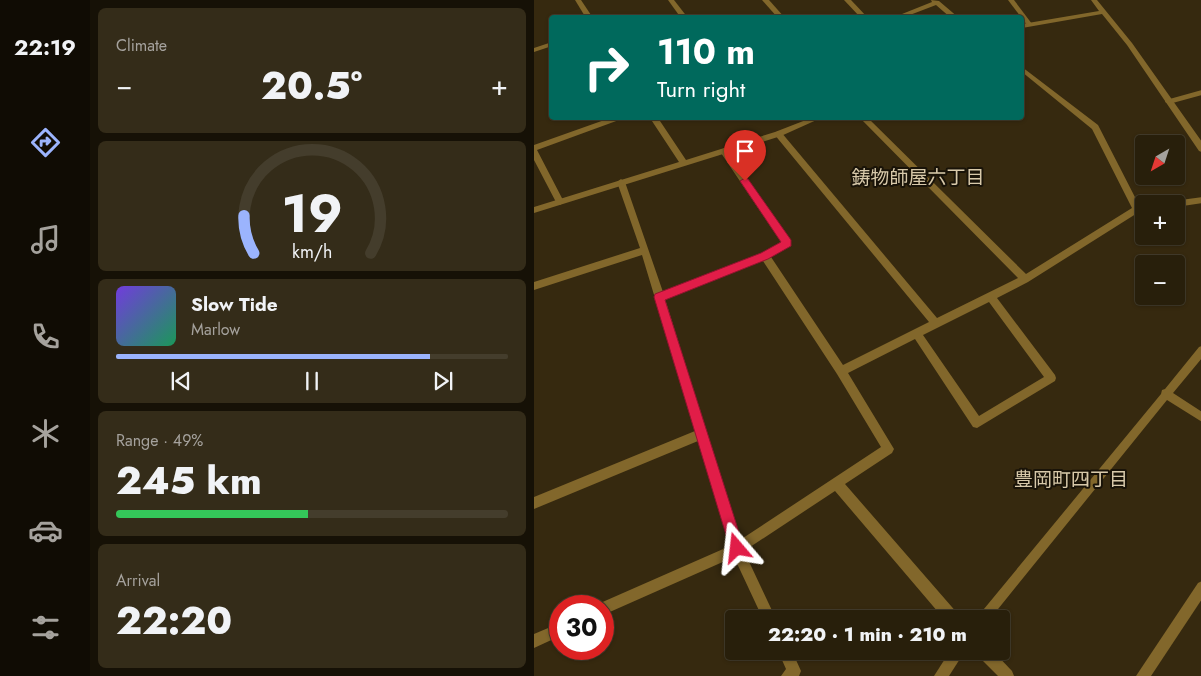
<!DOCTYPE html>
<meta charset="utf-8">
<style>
:root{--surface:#281f0b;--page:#342c19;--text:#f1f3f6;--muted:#a5a29d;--line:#443d2c;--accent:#9bb4fd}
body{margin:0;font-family:Jost,"Noto Sans JP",sans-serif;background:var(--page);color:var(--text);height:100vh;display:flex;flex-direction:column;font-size:19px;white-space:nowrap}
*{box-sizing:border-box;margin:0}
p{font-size:16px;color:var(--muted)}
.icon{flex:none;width:28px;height:28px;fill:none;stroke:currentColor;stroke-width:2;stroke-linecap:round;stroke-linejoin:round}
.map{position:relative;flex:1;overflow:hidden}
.details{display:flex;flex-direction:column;gap:8px;padding:8px;background:#161106;width:444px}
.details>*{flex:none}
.top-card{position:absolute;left:15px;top:15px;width:475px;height:105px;border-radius:5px;box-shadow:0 1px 4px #0004,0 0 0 1px var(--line);background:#00695c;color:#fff;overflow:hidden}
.needle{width:32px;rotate:219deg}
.controls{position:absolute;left:601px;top:135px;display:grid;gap:10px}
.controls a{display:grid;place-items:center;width:50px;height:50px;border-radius:5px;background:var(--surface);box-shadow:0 1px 4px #0004,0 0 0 1px var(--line);font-size:25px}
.speed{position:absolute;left:15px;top:595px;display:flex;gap:10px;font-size:25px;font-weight:700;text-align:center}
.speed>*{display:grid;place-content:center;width:65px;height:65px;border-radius:50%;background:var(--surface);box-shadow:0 1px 4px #0004,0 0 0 1px var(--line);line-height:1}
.speed .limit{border:8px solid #d22;background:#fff;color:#111}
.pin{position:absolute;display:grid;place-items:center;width:42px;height:42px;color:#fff;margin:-51px -21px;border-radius:50% 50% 50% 0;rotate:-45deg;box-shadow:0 0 5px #0007}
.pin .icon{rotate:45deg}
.me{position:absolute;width:55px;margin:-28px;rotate:343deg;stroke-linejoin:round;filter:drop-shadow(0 0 4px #0008)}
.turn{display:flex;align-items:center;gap:18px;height:105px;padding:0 25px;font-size:22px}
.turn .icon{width:65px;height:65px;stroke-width:2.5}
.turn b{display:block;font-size:35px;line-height:42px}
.big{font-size:38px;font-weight:800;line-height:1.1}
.details .widget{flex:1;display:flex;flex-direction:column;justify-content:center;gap:8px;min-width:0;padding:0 18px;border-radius:8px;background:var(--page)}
.details .dial{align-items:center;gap:0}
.dial svg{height:130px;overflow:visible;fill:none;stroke:var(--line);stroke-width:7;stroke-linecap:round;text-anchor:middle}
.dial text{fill:var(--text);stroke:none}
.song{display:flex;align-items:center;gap:15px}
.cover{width:60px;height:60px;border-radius:8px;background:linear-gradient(135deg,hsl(260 70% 55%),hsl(150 70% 35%))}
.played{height:5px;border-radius:2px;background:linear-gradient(90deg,var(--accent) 80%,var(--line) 80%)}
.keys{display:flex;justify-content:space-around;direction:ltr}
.heat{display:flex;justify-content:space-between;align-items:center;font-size:28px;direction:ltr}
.charge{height:8px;border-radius:4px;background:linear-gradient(90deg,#34c759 49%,var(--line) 0)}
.trip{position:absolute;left:191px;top:610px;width:285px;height:50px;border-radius:5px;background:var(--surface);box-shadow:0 1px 4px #0004,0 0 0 1px var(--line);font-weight:800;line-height:50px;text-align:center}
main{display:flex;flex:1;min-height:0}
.tabs{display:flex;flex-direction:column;width:90px;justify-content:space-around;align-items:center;background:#100c04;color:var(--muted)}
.tabs .icon{width:35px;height:35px}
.tabs .current{color:var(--accent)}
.tabs b{font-size:22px;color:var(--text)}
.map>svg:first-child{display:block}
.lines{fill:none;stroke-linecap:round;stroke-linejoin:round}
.service{fill:#82672b;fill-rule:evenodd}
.minor{fill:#82672b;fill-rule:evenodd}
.tertiary{fill:#82672b;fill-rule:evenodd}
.route{fill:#e11d48;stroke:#92132f}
.labels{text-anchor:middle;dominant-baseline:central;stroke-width:4;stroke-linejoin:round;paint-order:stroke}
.neighbourhood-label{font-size:19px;fill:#d8c9aa;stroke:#191308}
</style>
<main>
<nav class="tabs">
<b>22:19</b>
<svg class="icon current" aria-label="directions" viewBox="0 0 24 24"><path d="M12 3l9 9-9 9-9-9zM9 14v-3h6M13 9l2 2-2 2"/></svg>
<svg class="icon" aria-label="music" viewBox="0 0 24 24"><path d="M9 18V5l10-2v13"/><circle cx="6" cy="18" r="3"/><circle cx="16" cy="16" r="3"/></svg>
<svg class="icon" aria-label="phone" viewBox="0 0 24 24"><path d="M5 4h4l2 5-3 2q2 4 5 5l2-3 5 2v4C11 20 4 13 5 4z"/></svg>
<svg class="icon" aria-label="climate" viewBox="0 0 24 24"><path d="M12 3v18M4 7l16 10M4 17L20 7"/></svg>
<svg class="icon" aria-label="car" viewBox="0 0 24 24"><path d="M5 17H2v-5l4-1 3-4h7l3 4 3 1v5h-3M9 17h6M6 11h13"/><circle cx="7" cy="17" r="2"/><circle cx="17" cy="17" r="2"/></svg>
<svg class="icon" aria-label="filters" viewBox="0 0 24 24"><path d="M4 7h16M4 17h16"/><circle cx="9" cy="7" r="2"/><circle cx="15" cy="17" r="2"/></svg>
</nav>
<section class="details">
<div class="widget"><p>Climate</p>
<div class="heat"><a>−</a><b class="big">20.5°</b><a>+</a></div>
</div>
<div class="widget dial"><svg viewBox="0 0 100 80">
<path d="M14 69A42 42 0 1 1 86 69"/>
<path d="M14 69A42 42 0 0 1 8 46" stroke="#9bb4fd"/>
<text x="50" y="56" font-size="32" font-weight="700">19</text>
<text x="50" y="72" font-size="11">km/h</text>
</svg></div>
<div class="widget">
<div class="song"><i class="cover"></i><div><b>Slow Tide</b><p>Marlow</p></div></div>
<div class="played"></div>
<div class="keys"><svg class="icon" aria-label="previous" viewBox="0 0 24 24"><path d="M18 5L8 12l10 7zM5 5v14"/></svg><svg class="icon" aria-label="pause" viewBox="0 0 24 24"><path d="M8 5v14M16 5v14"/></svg><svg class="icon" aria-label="next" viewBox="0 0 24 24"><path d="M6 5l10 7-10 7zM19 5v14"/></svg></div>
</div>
<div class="widget"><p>Range · 49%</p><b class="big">245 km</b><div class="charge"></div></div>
<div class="widget"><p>Arrival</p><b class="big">22:20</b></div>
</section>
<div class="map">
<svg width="668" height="676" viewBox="0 0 668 676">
<rect width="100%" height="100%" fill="#36290f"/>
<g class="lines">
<polygon class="service" points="668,346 668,358 639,393 668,412 668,422 633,400 456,619 443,619 445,615 627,394 628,390 631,389 665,347"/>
<g class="minor">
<polygon points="134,0 140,0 154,18 147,18"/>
<polygon points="228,0 235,0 251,18 244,18"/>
<polygon points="310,0 317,0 334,18 327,18"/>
<polygon points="397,0 405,1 425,18 417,18 402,5 368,18 358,18 398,2"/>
<polygon points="474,0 480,0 498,24 497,25 493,25"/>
<polygon points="18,42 18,46 0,52 0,48"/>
<path d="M 488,67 L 564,125 L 605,205 L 610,205 L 610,211 L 605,212 L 494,282 L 463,298 L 521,375 L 522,378 L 521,381 L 443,428 L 439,427 L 381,339 L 314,373 L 360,449 L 358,453 L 311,484 L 424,614 L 425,619 L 410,619 L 301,491 L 210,551 L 242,619 L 229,619 L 200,557 L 69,615 L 69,606 L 64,606 L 64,604 L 196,546 L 164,441 L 0,509 L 0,497 L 161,431 L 108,255 L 0,290 L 0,282 L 106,248 L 83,182 L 87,179 L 91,182 L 129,292 L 228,253 L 247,242 L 187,153 L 186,151 L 190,148 L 193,149 L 256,241 L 257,243 L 256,245 L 237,257 L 309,365 L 395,322 L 240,134 L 244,131 L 247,132 L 403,318 L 484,278 L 326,118 L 334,118 L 492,274 L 598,208 L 558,129 L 488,72 ZM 229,261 L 303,374 L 347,447 L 206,540 L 131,299 ZM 455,302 L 510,377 L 445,416 L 389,335 Z"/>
<polygon points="668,90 668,95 635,104 631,102 632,100"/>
<polygon points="76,118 86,118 85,120 3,150 30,202 26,205 23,204 0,160 0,145"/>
<polygon points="668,197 668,203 642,207 642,204 635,204 639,201"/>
<polygon points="26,623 26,636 0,648 0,634"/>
<polygon points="244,651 258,651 267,671 265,676 247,676 252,669"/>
<polygon points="416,651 431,651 415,676 400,676"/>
<polygon points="442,651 459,651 478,671 480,676 464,676 444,656"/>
</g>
<g class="tertiary">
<polygon points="41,0 47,0 59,18 52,18"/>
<polygon points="557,0 563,0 598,43 668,142 668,152 665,151 593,45 568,14 488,28 488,24 565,11"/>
<polygon points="116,118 124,118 152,160 241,132 277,118 287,118 247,136 0,213 0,207 145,162"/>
<polygon points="668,581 668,599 617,676 602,676 664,583"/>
</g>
</g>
<polygon class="route" points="211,178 214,179 257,240 257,246 234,259 131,300 210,548 208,553 203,555 198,553 196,548 120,297 121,294 227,253 247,242 206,181"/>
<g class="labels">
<g class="neighbourhood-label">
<text x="384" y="177">鋳物師屋六丁目</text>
<text x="537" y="479">豊岡町四丁目</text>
</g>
</g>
</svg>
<div class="controls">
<a><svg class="needle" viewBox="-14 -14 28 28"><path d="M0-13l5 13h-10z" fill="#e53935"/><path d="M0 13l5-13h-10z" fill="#a5a29d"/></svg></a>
<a>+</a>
<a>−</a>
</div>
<div class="speed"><div class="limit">30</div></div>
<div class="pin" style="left:211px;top:181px;background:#d93025"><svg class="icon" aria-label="arrive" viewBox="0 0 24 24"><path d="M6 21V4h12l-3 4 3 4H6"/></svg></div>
<svg class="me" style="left:203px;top:548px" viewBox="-20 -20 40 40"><path d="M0-17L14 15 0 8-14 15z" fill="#e11d48" stroke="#fff" stroke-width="4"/></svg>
<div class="trip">22:20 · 1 min · 210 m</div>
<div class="top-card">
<div class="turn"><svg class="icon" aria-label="right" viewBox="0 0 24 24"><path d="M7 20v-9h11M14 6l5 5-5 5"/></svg><div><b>110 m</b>Turn right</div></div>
</div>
</div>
</main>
